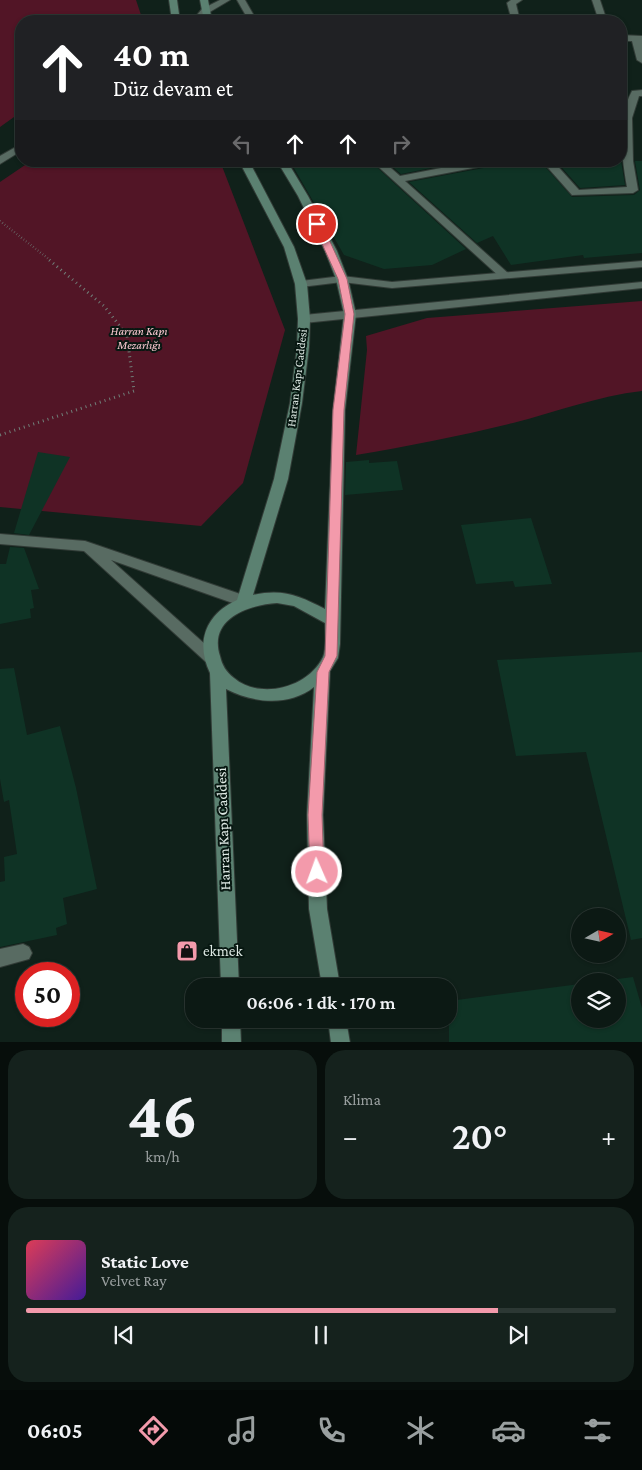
<!DOCTYPE html>
<html lang="tr">
<meta charset="utf-8">
<style>
:root{--surface:#0c1914;--page:#15221d;--text:#f1f3f6;--muted:#9aa0a0;--line:#2c3834;--accent:#f39aab}
body{margin:0;font-family:"Crimson Pro",serif;background:var(--page);color:var(--text);height:100vh;display:flex;flex-direction:column;font-size:19px;white-space:nowrap}
*{box-sizing:border-box;margin:0}
p{font-size:16px;color:var(--muted)}
.icon{flex:none;width:28px;height:28px;fill:none;stroke:currentColor;stroke-width:2;stroke-linecap:round;stroke-linejoin:round}
.map{position:relative;height:1042px;overflow:hidden}
.panel{display:flex;flex-direction:column;gap:8px;padding:8px;background:#070e0b;flex:1}
.panel>*{flex:none}
.top-card{position:absolute;left:15px;top:15px;width:612px;height:152px;border-radius:20px;box-shadow:0 1px 4px #0004,0 0 0 1px var(--line);background:#202124;color:#fff;overflow:hidden}
.needle{width:32px;rotate:81deg}
.controls{position:absolute;left:571px;top:908px;display:grid;gap:10px}
.controls a{display:grid;place-items:center;width:55px;height:55px;border-radius:50%;background:var(--surface);box-shadow:0 1px 4px #0004,0 0 0 1px var(--line);font-size:25px}
.speed{position:absolute;left:15px;top:962px;display:flex;gap:10px;font-size:25px;font-weight:700;text-align:center}
.speed>*{display:grid;place-content:center;width:65px;height:65px;border-radius:50%;background:var(--surface);box-shadow:0 1px 4px #0004,0 0 0 1px var(--line);line-height:1}
.speed .limit{border:8px solid #d22;background:#fff;color:#111}
.pin{position:absolute;display:grid;place-items:center;width:42px;height:42px;color:#fff;margin:-21px;border:2px solid #fff;border-radius:50%;box-shadow:0 1px 5px #0007}
.me{position:absolute;width:55px;margin:-28px;rotate:358deg;stroke-linejoin:round;filter:drop-shadow(0 0 4px #0008)}
.turn{display:flex;align-items:center;gap:18px;height:105px;padding:0 15px;font-size:22px}
.turn .icon{width:65px;height:65px;stroke-width:2.5}
.turn b{display:block;font-size:35px;line-height:42px}
.lanes{display:flex;align-items:center;height:48px;padding:0 15px;background:#0003;justify-content:center;gap:25px;direction:ltr}
.lanes .off{opacity:.35}
.big{font-size:38px;font-weight:600;line-height:1.1}
.panel .tile{flex:1;display:flex;flex-direction:column;justify-content:center;gap:8px;min-width:0;padding:0 18px;border-radius:20px;background:var(--page)}
.panel .dial{align-items:center;gap:0}
.dial b{font-size:65px;line-height:1}
.song{display:flex;align-items:center;gap:15px}
.cover{width:60px;height:60px;border-radius:8px;background:linear-gradient(135deg,hsl(350 70% 55%),hsl(260 70% 35%))}
.played{height:5px;border-radius:2px;background:linear-gradient(90deg,var(--accent) 80%,var(--line) 80%)}
.keys{display:flex;justify-content:space-around;direction:ltr}
.heat{display:flex;justify-content:space-between;align-items:center;font-size:28px;direction:ltr}
.panel .tiles{flex:1;display:grid;gap:8px;grid-template-columns:1fr 1fr}
.tile:last-child{grid-column:span 2}
.trip{position:absolute;left:185px;top:978px;width:272px;height:50px;border-radius:20px;background:var(--surface);box-shadow:0 1px 4px #0004,0 0 0 1px var(--line);font-weight:600;line-height:50px;text-align:center}
.menu{display:flex;height:80px;justify-content:space-around;align-items:center;background:#050a08;color:var(--muted)}
.menu .icon{width:35px;height:35px}
.menu .active{color:var(--accent)}
.menu b{font-size:22px;color:var(--text)}
.map>svg:first-child{display:block}
.green{fill:#521526}
.building{fill:#0f3325}
.lines{fill:none;stroke-linecap:round;stroke-linejoin:round}
.pedestrian-casing{stroke:#313b36;stroke-width:2}
.minor-casing{stroke:#313b36;stroke-width:2}
.tertiary-casing{stroke:#313b36;stroke-width:2}
.secondary-casing{stroke:#313b36;stroke-width:2}
.path-far1{stroke:#707e78;stroke-width:2.5;stroke-dasharray:0.5 2.5;stroke-linecap:butt}
.path{stroke:#707e78;stroke-width:3;stroke-dasharray:1 4;stroke-linecap:butt}
.pedestrian{fill:#586b62;fill-rule:evenodd}
.minor{fill:#586b62;fill-rule:evenodd}
.tertiary{fill:#586b62;fill-rule:evenodd}
.secondary{fill:#5b8171;fill-rule:evenodd}
.route{fill:#f39aab;stroke:#9e646f}
.labels{text-anchor:middle;dominant-baseline:central;stroke-width:4;stroke-linejoin:round;paint-order:stroke}
.park-label{font-size:12px;font-style:italic;fill:#fecad3;stroke:#071711}
.street-label{font-size:12px;fill:#dee9e4;stroke:#071711}
.near-street-label{font-size:15px;fill:#dee9e4;stroke:#071711}
.near-poi-label{font-size:15px;fill:#dee9e4;stroke:#071711;text-anchor:start}
</style>
<div class="map">
<svg width="642" height="1043" viewBox="0 0 642 1043">
<rect width="100%" height="100%" fill="#10211a"/>
<g class="green">
<polygon points="0,0 136,0 143,21 21,21 21,112 0,127"/>
<polygon points="31,161 220,161 285,330 243,483 201,526 0,507 0,182"/>
<path d="M 642,301 L 642,391 C 598,396 556,412 513,423 C 461,436 409,446 356,455 L 367,350 L 366,336 L 427,318 Z"/>
</g>
<g class="building">
<polygon points="290,161 370,161 466,249 432,265 384,269 344,255"/>
<polygon points="386,161 466,161 401,174"/>
<polygon points="501,161 540,161 572,197 634,195 640,190 635,161 642,161 642,253 584,258 583,255 511,265 493,236 477,243 409,182 494,166"/>
<polygon points="556,161 621,161 625,185 580,188"/>
<polygon points="38,452 70,457 29,535 14,533"/>
<polygon points="369,460 369,463 397,461 403,490 345,495 346,462"/>
<polygon points="531,518 552,584 515,587 513,581 476,584 461,525"/>
<polygon points="10,547 24,548 39,589 31,590 34,608 30,609 31,618 0,624 0,564 6,564"/>
<polygon points="642,652 642,938 631,940 586,752 516,756 497,660"/>
<polygon points="14,668 27,735 60,726 76,788 97,889 63,898 67,924 56,928 57,935 0,947 0,882 5,881 4,857 17,854 9,800 4,802 0,779 0,669"/>
<polygon points="633,977 642,1008 642,1043 449,1043 449,1001 580,984 580,1019 618,1019 618,981 602,981"/>
</g>
<g class="lines">
<g class="pedestrian-casing">
<polygon id="pedestrian" points="592,0 600,0 607,21 599,21"/>
</g>
<g class="minor-casing">
<g id="minor">
<polygon points="220,0 230,0 208,13 201,21 192,21 202,9"/>
<polygon points="237,0 245,0 257,21 249,21"/>
<polygon points="511,0 522,0 516,4 520,21 512,21 507,3"/>
<polygon points="621,35 642,36 642,63 637,60 632,41 621,41"/>
<path d="M 642,90 L 642,96 L 639,96 L 632,118 L 633,161 L 638,190 L 633,193 L 572,195 L 542,161 L 553,161 L 579,190 L 627,187 C 622,156 616,120 632,91 Z"/>
<polygon points="21,144 21,151 0,164 0,156"/>
<polygon points="372,161 383,161 400,176 477,161 499,161 494,164 405,181 509,274 511,276 509,278 501,278"/>
<polygon points="0,534 85,541 249,597 251,601 249,605 244,607 111,560 216,654 219,658 216,662 211,664 206,662 84,551 0,544"/>
<polygon points="23,944 29,947 32,953 29,959 0,967 0,949"/>
</g>
</g>
<g class="tertiary-casing">
<g id="tertiary">
<polygon points="642,261 642,267 392,288 342,282 301,287 295,284 301,281 342,276 392,282"/>
<polygon points="642,282 642,288 304,323 298,319 304,315"/>
</g>
</g>
<g class="secondary-casing">
<g id="secondary">
<polygon points="169,0 177,0 180,21 172,21"/>
<polygon points="200,0 208,0 212,21 204,21"/>
<path d="M 239,161 L 249,161 L 294,247 L 307,284 L 310,319 L 309,347 L 302,403 L 288,479 L 253,595 C 283,588 300,596 325,609 L 333,410 L 344,314 L 336,279 L 325,251 L 298,196 L 277,161 L 287,161 L 308,196 L 337,251 L 348,279 L 356,314 L 345,410 L 340,644 L 338,658 L 330,671 L 323,815 L 327,909 L 340,986 L 322,986 L 309,909 L 307,815 L 314,687 C 289,707 253,703 226,689 L 239,986 L 221,986 L 210,673 C 195,642 206,614 237,600 L 274,479 L 290,403 L 297,347 L 298,319 L 295,284 L 284,247 ZM 277,603 L 294,606 L 325,623 C 325,634 327,647 323,657 C 308,688 260,700 234,678 C 226,672 222,665 220,656 C 208,619 248,605 277,603 Z"/>
<polygon points="222,1019 240,1019 241,1043 222,1043"/>
<polygon points="328,1019 346,1019 350,1043 331,1043"/>
</g>
</g>
<polyline class="path-far1" points="0,221 50,260"/>
<polyline class="path" points="0,435 134,391 127,335 104,306 48,259"/>
<use href="#pedestrian" class="pedestrian"/>
<use href="#minor" class="minor"/>
<use href="#tertiary" class="tertiary"/>
<use href="#secondary" class="secondary"/>
</g>
<polygon class="route" points="317,221 322,224 347,279 354,314 344,410 337,656 329,672 322,815 324,872 322,876 317,878 312,876 310,872 308,815 317,672 325,656 333,410 345,314 338,279 313,224"/>
<defs>
<g id="shop-square" transform="scale(1.125)"><rect x="-9" y="-9" width="18" height="18" rx="4" fill="#f39aab" stroke="#071711"/><path d="M-5-2.5h2.3a2.7 3.5 0 0 1 5.4 0H5L5.5 6h-11ZM-1.5-2.5h3a1.5 2.3 0 0 0-3 0Z" fill="#111"/></g>
</defs>
<g fill-rule="evenodd">
<use href="#shop-square" x="187" y="951"/>
</g>
<g class="labels">
<g class="park-label">
<text x="139" y="331">Harran Kapı<tspan x="139" dy="14">Mezarlığı</tspan></text>
</g>
<g class="street-label">
<text transform="translate(297 378) rotate(-83)">Harran Kapı Caddesi</text>
</g>
<g class="near-street-label">
<text transform="translate(223 829) rotate(-92)">Harran Kapı Caddesi</text>
</g>
<g class="near-poi-label">
<text x="203" y="951">ekmek</text>
</g>
</g>
</svg>
<div class="controls">
<a><svg class="needle" viewBox="-14 -14 28 28"><path d="M0-13l5 13h-10z" fill="#e53935"/><path d="M0 13l5-13h-10z" fill="#9aa0a0"/></svg></a>
<a><svg class="icon" aria-label="layers" viewBox="0 0 24 24"><path d="M12 4l9 5-9 5-9-5zM3 14l9 5 9-5"/></svg></a>
</div>
<div class="speed"><div class="limit">50</div></div>
<div class="pin" style="left:317px;top:224px;background:#d93025"><svg class="icon" aria-label="arrive" viewBox="0 0 24 24"><path d="M6 21V4h12l-3 4 3 4H6"/></svg></div>
<svg class="me" style="left:317px;top:872px" viewBox="-20 -20 40 40"><circle r="17" fill="#f39aab" stroke="#fff" stroke-width="3"/><path d="M0-11L8 9 0 5-8 9z" fill="#fff"/></svg>
<div class="trip">06:06 · 1 dk · 170 m</div>
<div class="top-card">
<div class="turn"><svg class="icon" aria-label="ahead" viewBox="0 0 24 24"><path d="M12 20V5M6 11l6-6 6 6"/></svg><div><b>40 m</b>Düz devam et</div></div>
<div class="lanes"><svg class="icon off" aria-label="left" viewBox="0 0 24 24"><path d="M17 20v-9H6M10 6l-5 5 5 5"/></svg><svg class="icon" aria-label="ahead" viewBox="0 0 24 24"><path d="M12 20V5M6 11l6-6 6 6"/></svg><svg class="icon" aria-label="ahead" viewBox="0 0 24 24"><path d="M12 20V5M6 11l6-6 6 6"/></svg><svg class="icon off" aria-label="right" viewBox="0 0 24 24"><path d="M7 20v-9h11M14 6l5 5-5 5"/></svg></div>
</div>
</div>
<section class="panel">
<div class="tiles">
<div class="tile dial"><b>46</b><p>km/h</p></div>
<div class="tile"><p>Klima</p>
<div class="heat"><a>−</a><b class="big">20°</b><a>+</a></div>
</div>
<div class="tile">
<div class="song"><i class="cover"></i><div><b>Static Love</b><p>Velvet Ray</p></div></div>
<div class="played"></div>
<div class="keys"><svg class="icon" aria-label="previous" viewBox="0 0 24 24"><path d="M18 5L8 12l10 7zM5 5v14"/></svg><svg class="icon" aria-label="pause" viewBox="0 0 24 24"><path d="M8 5v14M16 5v14"/></svg><svg class="icon" aria-label="next" viewBox="0 0 24 24"><path d="M6 5l10 7-10 7zM19 5v14"/></svg></div>
</div>
</div>
</section>
<nav class="menu">
<b>06:05</b>
<svg class="icon active" aria-label="directions" viewBox="0 0 24 24"><path d="M12 3l9 9-9 9-9-9zM9 14v-3h6M13 9l2 2-2 2"/></svg>
<svg class="icon" aria-label="music" viewBox="0 0 24 24"><path d="M9 18V5l10-2v13"/><circle cx="6" cy="18" r="3"/><circle cx="16" cy="16" r="3"/></svg>
<svg class="icon" aria-label="phone" viewBox="0 0 24 24"><path d="M5 4h4l2 5-3 2q2 4 5 5l2-3 5 2v4C11 20 4 13 5 4z"/></svg>
<svg class="icon" aria-label="climate" viewBox="0 0 24 24"><path d="M12 3v18M4 7l16 10M4 17L20 7"/></svg>
<svg class="icon" aria-label="car" viewBox="0 0 24 24"><path d="M5 17H2v-5l4-1 3-4h7l3 4 3 1v5h-3M9 17h6M6 11h13"/><circle cx="7" cy="17" r="2"/><circle cx="17" cy="17" r="2"/></svg>
<svg class="icon" aria-label="filters" viewBox="0 0 24 24"><path d="M4 7h16M4 17h16"/><circle cx="9" cy="7" r="2"/><circle cx="15" cy="17" r="2"/></svg>
</nav>
